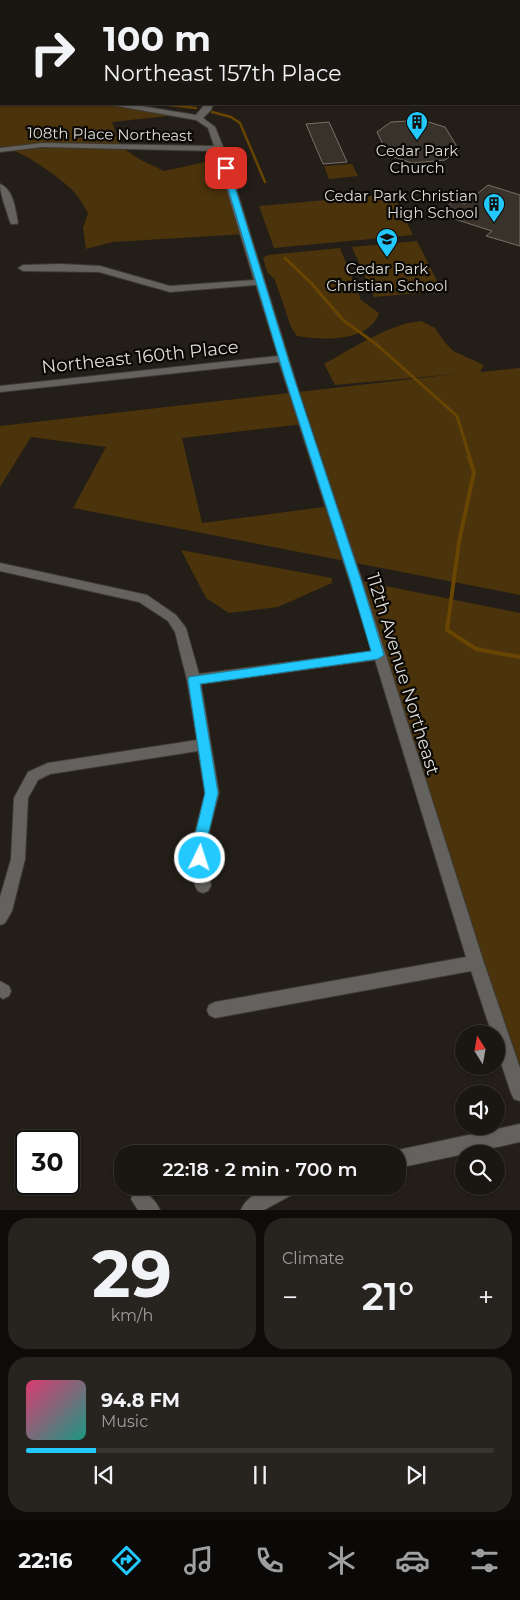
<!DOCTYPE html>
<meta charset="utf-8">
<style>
:root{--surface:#1a1611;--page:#27231f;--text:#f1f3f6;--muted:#9f9f9f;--line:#383531;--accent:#23c9fe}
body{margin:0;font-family:Montserrat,sans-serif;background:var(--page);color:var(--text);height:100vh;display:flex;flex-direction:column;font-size:19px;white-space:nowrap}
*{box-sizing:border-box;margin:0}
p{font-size:16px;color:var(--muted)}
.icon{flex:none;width:28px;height:28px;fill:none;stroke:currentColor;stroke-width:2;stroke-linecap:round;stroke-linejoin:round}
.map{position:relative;height:1210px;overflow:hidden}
.side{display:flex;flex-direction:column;gap:8px;padding:8px;background:#0e0c09;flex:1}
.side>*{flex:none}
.top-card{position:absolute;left:0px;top:0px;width:520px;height:105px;box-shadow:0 1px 4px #0004,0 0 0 1px var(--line);background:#1a1611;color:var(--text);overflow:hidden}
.needle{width:32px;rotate:349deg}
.fabs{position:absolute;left:455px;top:1025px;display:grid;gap:10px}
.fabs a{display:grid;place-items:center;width:50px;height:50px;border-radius:50%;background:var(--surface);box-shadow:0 1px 4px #0004,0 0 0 1px var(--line);font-size:25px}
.speed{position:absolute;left:15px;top:1130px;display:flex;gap:10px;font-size:25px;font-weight:700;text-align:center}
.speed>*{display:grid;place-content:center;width:65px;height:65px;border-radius:50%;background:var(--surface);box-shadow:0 1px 4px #0004,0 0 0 1px var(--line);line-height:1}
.speed .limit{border:2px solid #111;border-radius:8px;background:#fff;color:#111}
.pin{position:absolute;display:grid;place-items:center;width:42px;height:42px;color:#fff;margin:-21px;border-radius:10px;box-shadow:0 2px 8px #0006}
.me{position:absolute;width:55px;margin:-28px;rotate:4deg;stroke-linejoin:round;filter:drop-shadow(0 0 4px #0008)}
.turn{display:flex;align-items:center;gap:18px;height:105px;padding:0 20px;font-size:22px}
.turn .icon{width:65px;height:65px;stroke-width:2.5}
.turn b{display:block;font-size:35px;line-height:42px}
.big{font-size:38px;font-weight:600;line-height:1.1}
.side .widget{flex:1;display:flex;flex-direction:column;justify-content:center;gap:8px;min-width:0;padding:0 18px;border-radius:20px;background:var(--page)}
.side .dial{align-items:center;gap:0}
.dial b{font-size:65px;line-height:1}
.song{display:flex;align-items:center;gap:15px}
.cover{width:60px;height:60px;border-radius:8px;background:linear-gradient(135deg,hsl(340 70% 55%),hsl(170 70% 35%))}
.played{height:5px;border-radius:2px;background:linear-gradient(90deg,var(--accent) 15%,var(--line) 15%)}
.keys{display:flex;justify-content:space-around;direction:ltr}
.heat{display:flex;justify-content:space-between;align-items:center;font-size:28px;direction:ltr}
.side .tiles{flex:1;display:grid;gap:8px;grid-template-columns:1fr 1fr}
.widget:last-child{grid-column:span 2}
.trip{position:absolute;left:114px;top:1145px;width:292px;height:50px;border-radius:20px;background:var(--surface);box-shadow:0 1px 4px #0004,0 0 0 1px var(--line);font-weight:600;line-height:50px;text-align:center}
.tab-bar{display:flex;height:80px;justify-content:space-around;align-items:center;background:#0a0907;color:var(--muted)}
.tab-bar .icon{width:35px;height:35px}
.tab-bar .active{color:var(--accent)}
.tab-bar b{font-size:22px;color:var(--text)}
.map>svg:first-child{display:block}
.green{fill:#4b330c;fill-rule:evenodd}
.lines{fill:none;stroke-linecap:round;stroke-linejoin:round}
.stream-far2{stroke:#684500;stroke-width:2.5}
.stream-far1{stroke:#684500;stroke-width:3}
.stream{stroke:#684500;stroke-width:4}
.building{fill:#38322b;stroke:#777168}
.street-casing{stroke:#3d3932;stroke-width:2}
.highway-casing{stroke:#3d3932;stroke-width:1}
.street{fill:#64625e;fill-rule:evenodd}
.highway{fill:#c7c0b6;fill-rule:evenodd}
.route{fill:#23c9fe;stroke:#1783a5}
.labels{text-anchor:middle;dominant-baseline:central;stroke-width:4.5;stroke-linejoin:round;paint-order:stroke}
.far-street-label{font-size:15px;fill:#dfdcd7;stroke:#0b0906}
.far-poi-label{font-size:15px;fill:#dfdcd7;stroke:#0b0906}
.street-label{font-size:18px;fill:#dfdcd7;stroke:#0b0906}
</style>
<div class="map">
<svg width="520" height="1210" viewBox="0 0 520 1210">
<rect width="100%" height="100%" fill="#231e17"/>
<g class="green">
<path d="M 0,0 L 244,0 L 1,1 L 1,104 L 143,104 L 141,108 L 178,115 L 112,122 L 120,146 L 139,159 L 164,171 L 201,163 L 222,155 L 246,234 L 113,242 L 86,249 L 83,228 L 88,213 C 84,206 80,199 75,193 C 65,181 15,144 0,149 Z"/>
<polygon points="352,164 358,176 329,179 324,166"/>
<polygon points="393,194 413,235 274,248 259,206"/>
<polygon points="417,241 442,291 374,297 352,247"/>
<path d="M 340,248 L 361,300 L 379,313 C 369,343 322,340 297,336 L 291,327 L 275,280 L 267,272 L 263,258 L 268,255 Z"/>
<path d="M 421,321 L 435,328 L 443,340 L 453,351 L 484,365 L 480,372 L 520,368 L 520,595 L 73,508 L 106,447 L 31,437 L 0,487 L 0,426 L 456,374 L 335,385 L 324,364 C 351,349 391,323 421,321 ZM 304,424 L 331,506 L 202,523 L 182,438 Z"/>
<polygon points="181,550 332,578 332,583 278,607 229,613 206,598"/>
<polygon points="356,580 520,613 520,1093"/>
</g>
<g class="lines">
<g class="stream-far2">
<polyline points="0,88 1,86"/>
<polyline points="160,104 196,108"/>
<polyline points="212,112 231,117 240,123 265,182"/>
</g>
<polyline class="stream-far1" points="285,258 312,284 343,320 376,344 457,416 470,458"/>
<polyline class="stream" points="469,457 474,472 459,542 447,630 476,649 520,657"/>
</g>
<g class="building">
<polygon points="422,120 445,127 459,150 445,160 412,163 388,155 377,132 391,122"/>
<polygon points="329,122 347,162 323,164 306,124"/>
<polygon points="488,185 520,195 520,246 486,236 492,231 439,214 454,200 465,204"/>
</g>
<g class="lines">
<g class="street-casing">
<g id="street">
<rect x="52" y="0" width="8" height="1"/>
<rect x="0" y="54" width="1" height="4"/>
<polygon points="113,104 129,104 196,115 205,104 213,104 211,110 203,118 215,127 224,149 299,392 362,580 484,963 520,1068 520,1101 514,1099 511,1093 496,1048 496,1034 492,1034 471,971 215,1018 209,1015 207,1010 209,1005 215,1002 466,957 375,660 201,684 219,793 206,844 211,886 208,891 203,893 198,891 195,886 192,844 205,793 198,751 50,774 38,780 28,798 25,859 12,911 5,923 0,925 0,897 11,859 14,798 28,772 48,763 197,740 187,680 175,632 168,621 139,602 0,571 0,563 147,595 176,615 186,628 199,674 372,651 279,362 0,392 0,386 278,356 256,285 170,292 99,272 23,271 18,268 23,265 62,264 100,266 170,286 254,280 215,151 42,147 0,152 0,148 42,143 214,146 208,128 196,120 117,106"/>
<path d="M 0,184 C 14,190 15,209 18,222 L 17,224 L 11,224 L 10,222 C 7,211 0,195 0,184 Z"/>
<polygon points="0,981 9,986 11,991 9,996 3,999 0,997"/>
<polygon points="520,1124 520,1142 398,1168 398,1154 391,1154 398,1150"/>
<path d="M 272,1186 L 300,1186 L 297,1192 L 264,1210 L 241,1210 C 246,1197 260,1192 272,1186 Z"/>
<path d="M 140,1190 C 149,1194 156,1201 160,1210 L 138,1210 L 131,1199 L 134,1193 Z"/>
</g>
</g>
<g class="highway-casing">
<g id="highway">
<polygon points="496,0 504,0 505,1 497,1"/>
<rect x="519" y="9" width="1" height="5"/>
<polygon points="519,20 520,21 520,28 519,27"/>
</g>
</g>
<use href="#street" class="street"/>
<use href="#highway" class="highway"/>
</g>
<polygon class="route" points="226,165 229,168 293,375 361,580 384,655 378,659 200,684 218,793 206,844 207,858 205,862 200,864 196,862 193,844 205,793 188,680 189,677 371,651 350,580 284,375 222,168"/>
<defs>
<g id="building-pin" transform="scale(1.125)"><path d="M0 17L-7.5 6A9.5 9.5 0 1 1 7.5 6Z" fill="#23c9fe" stroke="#0b0906"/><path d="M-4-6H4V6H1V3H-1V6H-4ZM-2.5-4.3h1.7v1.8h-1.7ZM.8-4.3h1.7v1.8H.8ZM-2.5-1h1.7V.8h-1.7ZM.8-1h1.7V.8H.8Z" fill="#111"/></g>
<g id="school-pin" transform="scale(1.125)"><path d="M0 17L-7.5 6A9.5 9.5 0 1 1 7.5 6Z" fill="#23c9fe" stroke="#0b0906"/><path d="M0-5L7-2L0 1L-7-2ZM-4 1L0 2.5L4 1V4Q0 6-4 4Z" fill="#111"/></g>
</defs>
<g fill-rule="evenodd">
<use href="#building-pin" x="417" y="122"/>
<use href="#building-pin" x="494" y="204"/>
<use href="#school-pin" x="387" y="239"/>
</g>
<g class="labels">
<g class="far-street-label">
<text transform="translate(110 134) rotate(1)">108th Place Northeast</text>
</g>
<g class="far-poi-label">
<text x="417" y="150">Cedar Park<tspan x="417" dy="17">Church</tspan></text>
<text x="478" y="195" text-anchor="end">Cedar Park Christian<tspan x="478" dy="17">High School</tspan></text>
<text x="387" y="268">Cedar Park<tspan x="387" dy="17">Christian School</tspan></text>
</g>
<g class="street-label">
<text transform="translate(140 357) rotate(-6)">Northeast 160th Place</text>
<text transform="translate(403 674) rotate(73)">112th Avenue Northeast</text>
</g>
</g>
</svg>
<div class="fabs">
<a><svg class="needle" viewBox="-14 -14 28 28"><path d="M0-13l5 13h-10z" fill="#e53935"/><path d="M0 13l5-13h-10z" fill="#9f9f9f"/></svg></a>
<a><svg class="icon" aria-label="sound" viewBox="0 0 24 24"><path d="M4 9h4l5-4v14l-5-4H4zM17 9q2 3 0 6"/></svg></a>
<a><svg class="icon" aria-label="search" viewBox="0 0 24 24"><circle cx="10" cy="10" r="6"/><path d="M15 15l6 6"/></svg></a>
</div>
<div class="speed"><div class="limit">30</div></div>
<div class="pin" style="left:226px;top:168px;background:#d93025"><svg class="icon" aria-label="arrive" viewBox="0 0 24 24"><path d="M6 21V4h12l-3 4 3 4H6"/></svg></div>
<svg class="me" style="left:200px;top:858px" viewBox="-20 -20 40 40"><circle r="17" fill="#23c9fe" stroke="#fff" stroke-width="3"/><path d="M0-11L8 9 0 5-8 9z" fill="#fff"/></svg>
<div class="trip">22:18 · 2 min · 700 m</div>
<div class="top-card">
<div class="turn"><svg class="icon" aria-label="right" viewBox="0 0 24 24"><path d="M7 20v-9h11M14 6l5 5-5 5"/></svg><div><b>100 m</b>Northeast 157th Place</div></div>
</div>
</div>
<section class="side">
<div class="tiles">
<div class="widget dial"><b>29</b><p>km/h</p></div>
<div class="widget"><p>Climate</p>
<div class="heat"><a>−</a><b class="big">21°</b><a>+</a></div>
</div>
<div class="widget">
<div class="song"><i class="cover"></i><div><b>94.8 FM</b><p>Music</p></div></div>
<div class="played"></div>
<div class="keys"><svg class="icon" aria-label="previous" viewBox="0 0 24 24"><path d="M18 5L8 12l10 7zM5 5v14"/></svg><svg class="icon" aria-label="pause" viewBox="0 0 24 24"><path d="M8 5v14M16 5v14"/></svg><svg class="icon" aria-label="next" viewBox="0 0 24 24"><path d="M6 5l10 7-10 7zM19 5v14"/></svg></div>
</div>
</div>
</section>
<nav class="tab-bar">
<b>22:16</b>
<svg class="icon active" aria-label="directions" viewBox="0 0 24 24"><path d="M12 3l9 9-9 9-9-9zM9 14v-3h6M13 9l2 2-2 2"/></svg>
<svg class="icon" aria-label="music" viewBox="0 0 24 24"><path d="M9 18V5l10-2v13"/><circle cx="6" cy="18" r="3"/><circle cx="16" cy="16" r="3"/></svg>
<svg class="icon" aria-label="phone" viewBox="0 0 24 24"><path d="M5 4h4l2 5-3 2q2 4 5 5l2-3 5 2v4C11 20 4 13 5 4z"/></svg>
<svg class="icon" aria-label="climate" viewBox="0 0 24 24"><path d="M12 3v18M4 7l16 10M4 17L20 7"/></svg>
<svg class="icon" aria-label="car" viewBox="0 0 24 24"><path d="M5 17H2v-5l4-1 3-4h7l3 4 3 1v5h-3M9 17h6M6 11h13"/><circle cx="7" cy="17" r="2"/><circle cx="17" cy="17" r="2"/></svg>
<svg class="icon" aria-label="filters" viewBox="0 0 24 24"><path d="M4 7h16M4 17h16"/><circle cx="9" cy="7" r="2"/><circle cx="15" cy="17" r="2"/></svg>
</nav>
